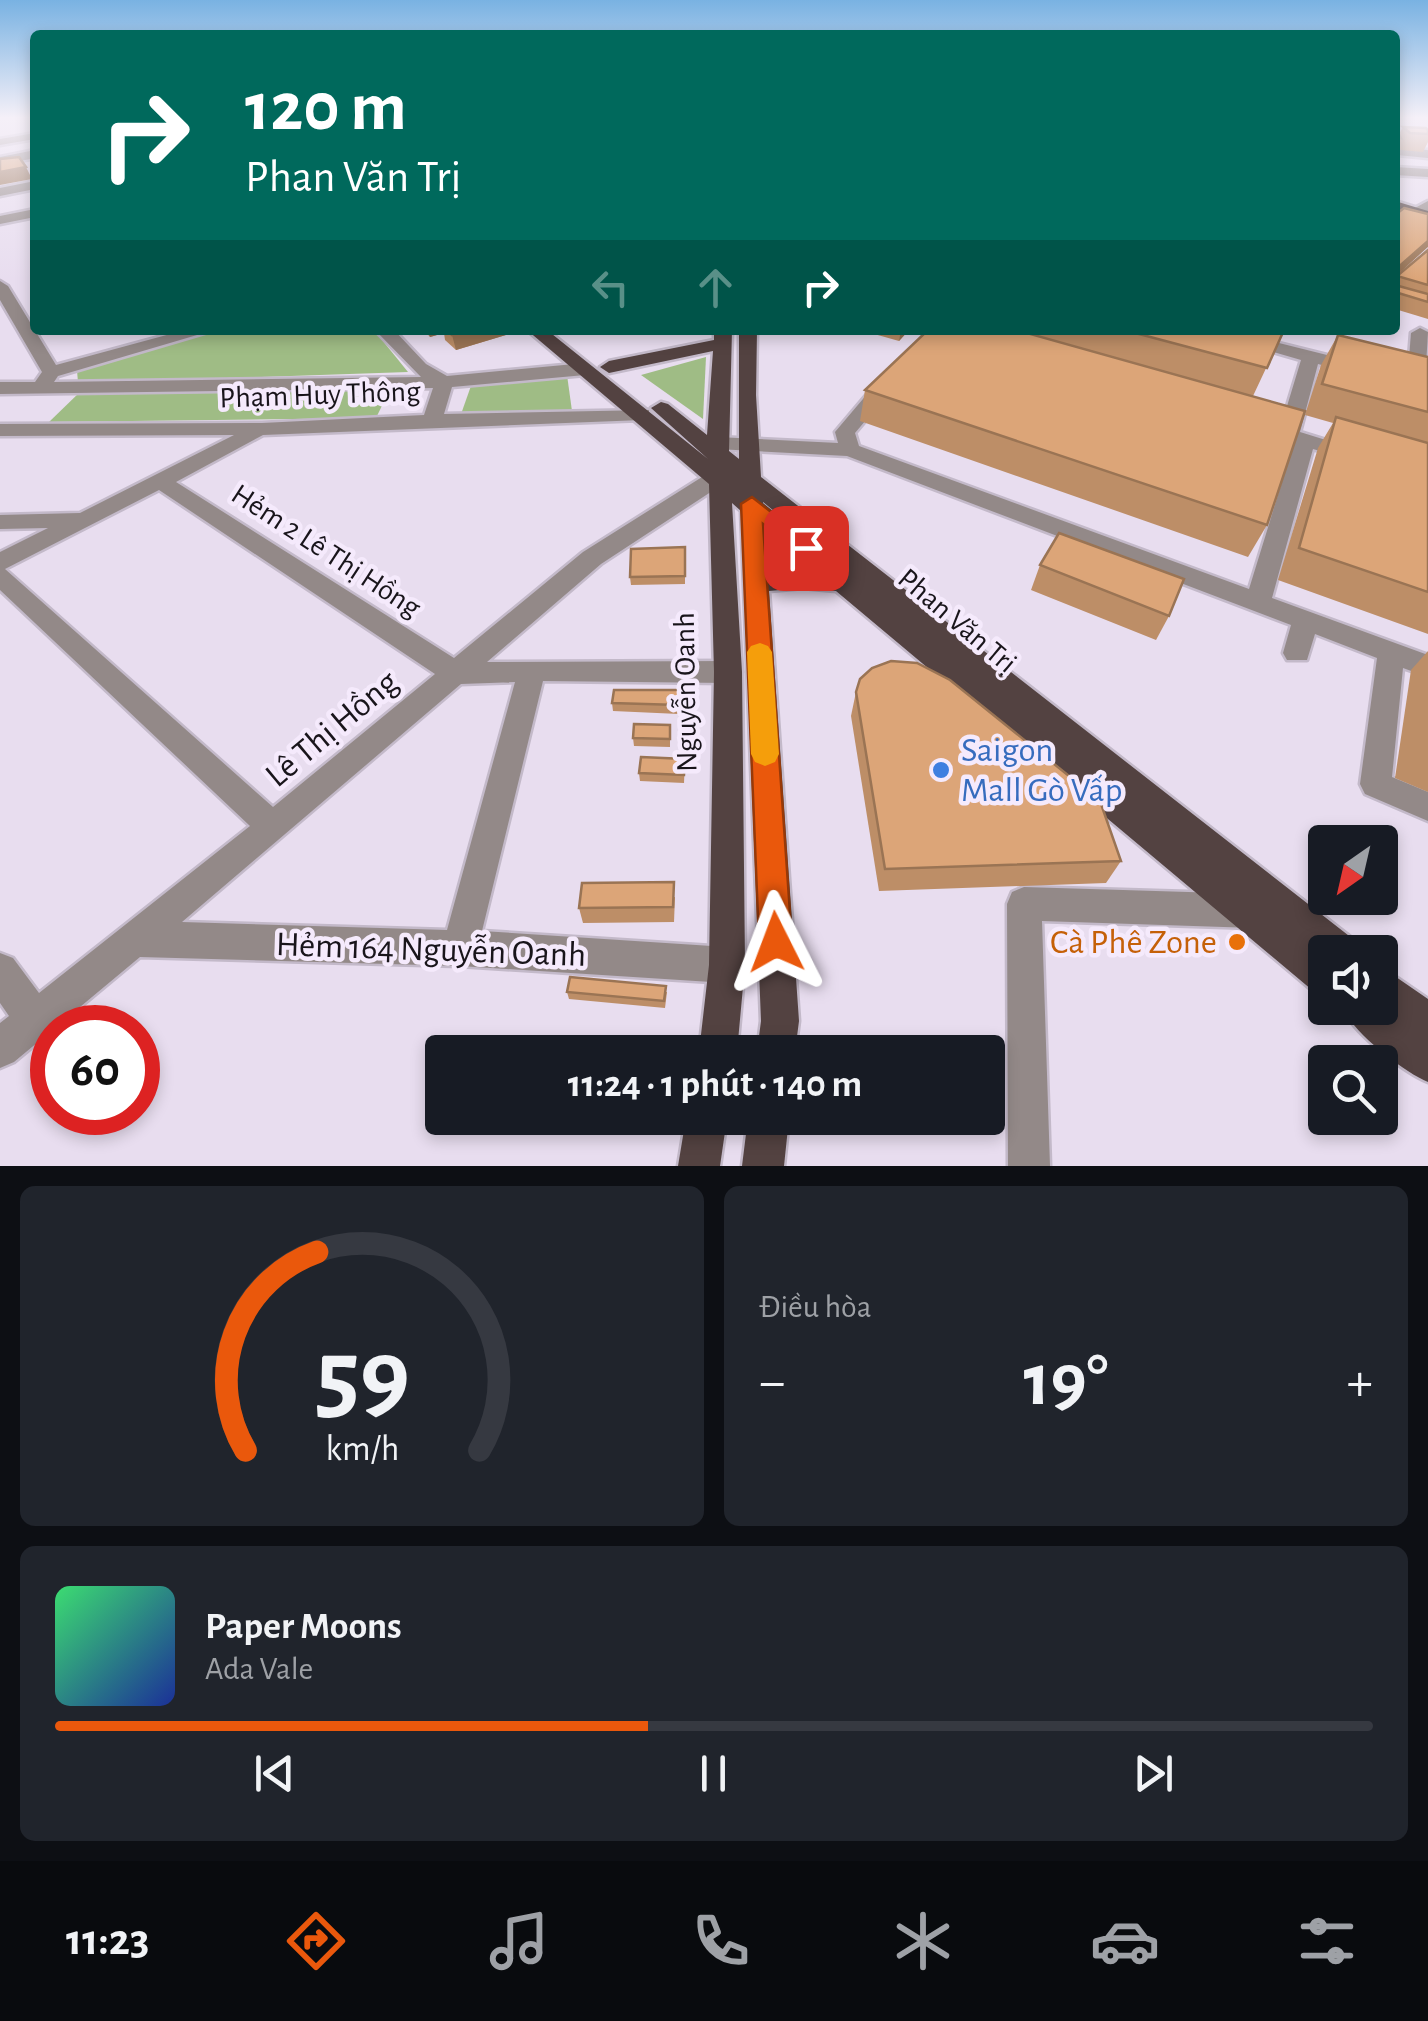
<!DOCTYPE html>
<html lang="vi">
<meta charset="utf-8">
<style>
:root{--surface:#171b24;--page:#20242c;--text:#f1f3f6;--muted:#9ea1a6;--line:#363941;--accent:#ea580c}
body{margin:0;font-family:"Alegreya Sans",sans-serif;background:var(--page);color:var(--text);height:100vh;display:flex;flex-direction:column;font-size:38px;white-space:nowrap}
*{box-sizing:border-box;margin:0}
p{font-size:32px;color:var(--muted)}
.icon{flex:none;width:55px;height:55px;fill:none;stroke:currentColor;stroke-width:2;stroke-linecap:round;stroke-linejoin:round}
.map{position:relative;height:1166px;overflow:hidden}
.details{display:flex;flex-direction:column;gap:20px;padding:20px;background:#0d0f14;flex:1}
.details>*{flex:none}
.top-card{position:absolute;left:30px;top:30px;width:1370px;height:305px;border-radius:10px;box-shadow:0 5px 15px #0003;background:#00695c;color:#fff;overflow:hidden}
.needle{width:65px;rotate:214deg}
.tools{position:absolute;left:1308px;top:825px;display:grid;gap:20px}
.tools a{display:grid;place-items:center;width:90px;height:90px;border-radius:10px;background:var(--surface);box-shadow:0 5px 15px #0003;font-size:50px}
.speed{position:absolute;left:30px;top:1005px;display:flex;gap:20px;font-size:50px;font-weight:700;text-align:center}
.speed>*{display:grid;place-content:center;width:130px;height:130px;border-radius:50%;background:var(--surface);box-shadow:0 5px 15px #0003;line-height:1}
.speed .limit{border:15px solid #d22;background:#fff;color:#111}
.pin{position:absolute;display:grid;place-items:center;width:85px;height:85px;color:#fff;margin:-42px;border-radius:20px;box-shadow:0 5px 15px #0006}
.me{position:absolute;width:110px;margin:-55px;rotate:357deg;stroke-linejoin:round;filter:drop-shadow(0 0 8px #0008)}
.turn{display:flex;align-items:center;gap:35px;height:210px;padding:0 50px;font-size:45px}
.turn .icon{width:130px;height:130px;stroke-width:2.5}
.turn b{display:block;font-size:70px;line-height:85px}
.lanes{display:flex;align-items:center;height:95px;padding:0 50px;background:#0003;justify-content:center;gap:50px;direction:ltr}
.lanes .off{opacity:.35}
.big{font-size:75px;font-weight:700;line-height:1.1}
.details .widget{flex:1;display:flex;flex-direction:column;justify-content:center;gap:15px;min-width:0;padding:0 35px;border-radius:15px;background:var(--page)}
.details .dial{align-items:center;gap:0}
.dial svg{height:260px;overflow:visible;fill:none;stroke:var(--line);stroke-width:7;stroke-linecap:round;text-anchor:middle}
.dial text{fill:var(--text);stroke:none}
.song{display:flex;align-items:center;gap:30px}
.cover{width:120px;height:120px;border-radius:15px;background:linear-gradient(135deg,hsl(140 70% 55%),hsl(230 70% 35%))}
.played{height:10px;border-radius:5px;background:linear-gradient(90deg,var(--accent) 45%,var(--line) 45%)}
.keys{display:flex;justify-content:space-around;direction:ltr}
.heat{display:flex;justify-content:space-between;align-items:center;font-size:55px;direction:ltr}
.details .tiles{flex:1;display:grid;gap:20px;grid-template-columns:1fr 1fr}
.widget:last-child{grid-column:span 2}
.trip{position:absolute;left:425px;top:1035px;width:580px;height:100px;border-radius:10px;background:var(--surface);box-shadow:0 5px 15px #0003;font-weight:700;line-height:100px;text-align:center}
.dock{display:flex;height:160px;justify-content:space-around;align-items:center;background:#090b0e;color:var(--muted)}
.dock .icon{width:70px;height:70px}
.dock .on{color:var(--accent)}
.dock b{font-size:45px;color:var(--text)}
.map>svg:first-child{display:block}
.green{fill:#9fbc85}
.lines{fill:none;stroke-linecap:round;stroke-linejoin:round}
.minor-casing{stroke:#c3b9c9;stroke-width:5}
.major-casing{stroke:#c3b9c9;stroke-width:5}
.minor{fill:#938988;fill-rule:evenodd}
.major{fill:#534241;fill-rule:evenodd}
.wall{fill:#bd8e67}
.shaded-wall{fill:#9a7454}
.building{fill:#dca578;stroke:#9a7454;stroke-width:2.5}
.route{fill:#ea580c;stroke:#983908;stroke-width:2.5}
.slow{fill:#f59e0b}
.shop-dot{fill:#3f7fe0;stroke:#f5eafc;stroke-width:4}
.food-dot{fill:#e8710a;stroke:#f5eafc;stroke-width:4}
.labels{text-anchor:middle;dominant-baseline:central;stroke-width:9;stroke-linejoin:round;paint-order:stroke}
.street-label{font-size:30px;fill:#19151b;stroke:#f5eafc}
.near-street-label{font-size:35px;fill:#19151b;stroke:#f5eafc}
.near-shop-label{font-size:35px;fill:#366cbe;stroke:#f5eafc;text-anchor:start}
.near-food-label{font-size:35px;fill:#c56008;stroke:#f5eafc;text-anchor:end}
</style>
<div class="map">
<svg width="1428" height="1166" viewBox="0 0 1428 1166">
<rect width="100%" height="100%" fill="#e8ddef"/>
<g class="green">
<polygon points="219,330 374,330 408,372 78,383 77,370"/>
<polygon points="706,357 703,419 641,375"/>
<polygon points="567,375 572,411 460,417 472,383"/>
<polygon points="391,387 376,418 49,422 82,390"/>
</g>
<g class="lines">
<g class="minor-casing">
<g id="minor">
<polygon points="35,133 35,139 0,145 0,139"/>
<polygon points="1401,148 1428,150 1428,158 1397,155"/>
<polygon points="35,150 35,158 0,165 0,157"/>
<polygon points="1395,167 1428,169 1428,177 1395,175"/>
<polygon points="35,181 35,189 0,196 0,188"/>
<polygon points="1428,201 1428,211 1413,215 1413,209"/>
<polygon points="1395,207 1404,211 1395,217"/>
<polygon points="35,209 35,217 0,224 0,216"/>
<path d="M 0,281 L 8,286 L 56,365 L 185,330 L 214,330 L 58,376 L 54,382 L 421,377 L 375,330 L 394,330 L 426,364 L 447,376 L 585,363 L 594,369 L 585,375 L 452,387 L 444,414 L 649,410 L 649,418 L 642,420 L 263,435 L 176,482 L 454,658 L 583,552 L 710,472 L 726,472 L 729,477 L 726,482 L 601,564 L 487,662 L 728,661 L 738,664 L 742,672 L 738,680 L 728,683 L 543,681 L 482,931 L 727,947 L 740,952 L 745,965 L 740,978 L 727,983 L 460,966 L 140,957 L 14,1062 L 0,1068 L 0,1023 L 9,1016 L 0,1003 L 0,953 L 13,958 L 39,993 L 250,826 L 0,590 L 0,552 L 48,528 L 0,529 L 0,515 L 80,513 L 234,435 L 0,436 L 0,424 L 262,423 L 424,415 L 433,388 L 0,394 L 0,382 L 35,382 L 42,372 L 0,300 ZM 159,490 L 435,674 L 273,807 L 5,569 ZM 515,682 L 447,930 L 182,922 L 461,684 Z"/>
<polygon points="1420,328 1428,332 1425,383 1416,389 1407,383 1411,333"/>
<polygon points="1197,330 1227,330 1363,364 1365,368 1356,374 1318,364 1300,432 1358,450 1362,454 1351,460 1313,449 1272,598 1428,655 1428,677 1403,668 1392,777 1428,792 1428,821 1365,794 1360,784 1377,658 1315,634 1307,660 1287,660 1283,653 1291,625 847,456 717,449 707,443 717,437 838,443 835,432 879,380 893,380 893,388 855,433 859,446 1249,589 1294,443 1255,428 1265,422 1281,426 1301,360"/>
<polygon points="1024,887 1254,894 1266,899 1272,911 1266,923 1254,928 1042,921 1050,1166 1008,1166 1007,904 1012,892"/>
</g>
</g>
<g class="major-casing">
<g id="major">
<polygon points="1395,201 1428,211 1428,219 1395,209"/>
<path d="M 527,330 L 547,330 L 708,459 L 651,408 L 661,402 L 668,404 L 707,435 L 713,351 L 609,373 L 600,367 L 609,361 L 714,340 L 714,330 L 732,330 L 729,451 L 739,459 L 739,330 L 757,330 L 756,395 L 761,477 L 1353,939 L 1358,952 L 1325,952 L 1325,996 L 1312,990 L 836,591 L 803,588 L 769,591 L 799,1021 L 795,1052 L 757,1052 L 761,1021 L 741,511 L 732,503 L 742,672 L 745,965 L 737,1052 L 699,1052 L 709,965 L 714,672 L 709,484 ZM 763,502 L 845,569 L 763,503 ZM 765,531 L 813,571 L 768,574 Z"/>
<path d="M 1380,966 L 1428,999 L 1428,1082 C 1404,1072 1352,1032 1343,1008 L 1380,1008 Z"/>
<polygon points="686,1118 727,1118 720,1166 678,1166"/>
<polygon points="748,1118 789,1118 784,1166 742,1166"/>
</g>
</g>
<use href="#minor" class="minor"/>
<use href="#major" class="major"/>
</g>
<g class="wall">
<polygon points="1395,127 1399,134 1403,127 1428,130 1428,142 1423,152 1401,150 1397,146 1395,150"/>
<polygon points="1428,250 1428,319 1395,309 1395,280 1397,276"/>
<polygon points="424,330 515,330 516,332 456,350 445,340 444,333 430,337"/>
<polygon points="860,330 909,330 899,341"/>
<polygon points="928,330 1284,330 1253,396 1267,525 1248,557 860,421 865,390"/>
<polygon points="1338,335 1428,357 1428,634 1278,580 1318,448 1333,423 1305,415 1321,365"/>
<polygon points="685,547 685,584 631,585 630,577"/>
<polygon points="1040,565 1169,616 1156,640 1031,590"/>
<polygon points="1428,651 1428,792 1395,778 1411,670"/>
<polygon points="856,692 1121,861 1106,883 879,891 851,716"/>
<polygon points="691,698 679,714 613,711 612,703"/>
<polygon points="670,725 670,747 634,746 633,738"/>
<polygon points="685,759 684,783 640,781 639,773"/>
<polygon points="675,897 674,922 583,923 579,908"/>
<polygon points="567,992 667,992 665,1008 569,999"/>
</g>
<g class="shaded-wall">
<polygon points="26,167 32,179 0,185 0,172"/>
<polygon points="1428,241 1428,247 1395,277 1395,270"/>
<polygon points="428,330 443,330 444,333 430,337"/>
<polygon points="470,330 515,330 516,332 456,350 452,335"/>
<polygon points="614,330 639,330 615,334"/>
<polygon points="901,330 909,330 899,341"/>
<polygon points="690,690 691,698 679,714 679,705"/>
</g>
<g class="building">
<polygon points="1395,127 1401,138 1395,137"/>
<polygon points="1403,127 1426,128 1428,130 1428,134 1410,133"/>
<polygon points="19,157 26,167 0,172 0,159"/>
<polygon points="1404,208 1428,214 1428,241 1395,270 1395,215"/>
<polygon points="1428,250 1428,285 1397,276"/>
<polygon points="1395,285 1428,294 1428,302 1395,292"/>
<polygon points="447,330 470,330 452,335"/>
<polygon points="928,330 1016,330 1305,411 1267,525 865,390"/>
<polygon points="1124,330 1284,330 1267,368"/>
<polygon points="1338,335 1428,357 1428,412 1322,384"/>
<polygon points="1336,417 1428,443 1428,592 1299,548"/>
<polygon points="1059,533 1184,579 1169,616 1040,565"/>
<polygon points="685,547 685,576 630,577 631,549"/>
<polygon points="891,661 917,663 950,680 1100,801 1121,861 885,869 856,692 860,679 872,668"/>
<polygon points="614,690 690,690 679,705 612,703"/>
<polygon points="634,724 670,725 670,739 633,738"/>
<polygon points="641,757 685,759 684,775 639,773"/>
<polygon points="674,882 673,907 579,908 582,883"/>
<polygon points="570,977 666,986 664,1001 567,992"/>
</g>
<linearGradient id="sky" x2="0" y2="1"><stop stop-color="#79b2e2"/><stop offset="0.42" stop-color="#f5f0f8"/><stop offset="1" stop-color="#f5f0f8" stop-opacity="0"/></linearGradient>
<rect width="1428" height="280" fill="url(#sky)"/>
<polygon class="route" points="752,497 817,548 814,553 799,553 763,524 792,942 787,954 776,959 764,954 759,942 741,504"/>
<polygon class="slow" points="760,643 768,646 772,652 779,754 775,762 765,766 755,762 751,754 747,652 751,646"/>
<circle class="shop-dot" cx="941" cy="770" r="10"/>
<circle class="food-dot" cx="1237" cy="942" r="10"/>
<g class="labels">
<g class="street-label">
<text transform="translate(320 395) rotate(-2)">Phạm Huy Thông</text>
<text transform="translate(326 551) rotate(33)">Hẻm 2 Lê Thị Hồng</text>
<text transform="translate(957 621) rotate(40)">Phan Văn Trị</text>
<text transform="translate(686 692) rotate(-91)">Nguyễn Oanh</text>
</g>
<g class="near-street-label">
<text transform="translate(332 729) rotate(-40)">Lê Thị Hồng</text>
<text transform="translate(431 950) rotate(2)">Hẻm 164 Nguyễn Oanh</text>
</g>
<g class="near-shop-label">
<text x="961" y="750">Saigon<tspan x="961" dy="40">Mall Gò Vấp</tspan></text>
</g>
<g class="near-food-label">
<text x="1217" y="942">Cà Phê Zone</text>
</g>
</g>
</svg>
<div class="tools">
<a><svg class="needle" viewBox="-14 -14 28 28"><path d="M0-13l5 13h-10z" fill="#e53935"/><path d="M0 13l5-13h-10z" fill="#9ea1a6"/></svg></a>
<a><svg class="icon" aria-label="sound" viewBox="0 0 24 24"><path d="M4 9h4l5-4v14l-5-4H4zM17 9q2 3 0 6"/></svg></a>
<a><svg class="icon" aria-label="search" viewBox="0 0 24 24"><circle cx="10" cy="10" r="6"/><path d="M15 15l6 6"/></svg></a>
</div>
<div class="speed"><div class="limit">60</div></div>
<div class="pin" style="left:806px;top:548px;background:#d93025"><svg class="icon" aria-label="arrive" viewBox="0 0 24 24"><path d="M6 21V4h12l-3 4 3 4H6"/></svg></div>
<svg class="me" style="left:776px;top:942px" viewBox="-20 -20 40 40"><path d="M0-17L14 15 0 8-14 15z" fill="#ea580c" stroke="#fff" stroke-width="4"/></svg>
<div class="trip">11:24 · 1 phút · 140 m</div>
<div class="top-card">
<div class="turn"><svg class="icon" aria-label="right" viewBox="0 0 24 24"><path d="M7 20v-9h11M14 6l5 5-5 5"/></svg><div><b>120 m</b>Phan Văn Trị</div></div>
<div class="lanes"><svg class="icon off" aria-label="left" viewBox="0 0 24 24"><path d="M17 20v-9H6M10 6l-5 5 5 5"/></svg><svg class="icon off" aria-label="ahead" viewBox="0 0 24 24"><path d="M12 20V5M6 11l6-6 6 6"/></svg><svg class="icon" aria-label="right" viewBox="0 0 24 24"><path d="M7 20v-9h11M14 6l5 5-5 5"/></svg></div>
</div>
</div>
<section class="details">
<div class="tiles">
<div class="widget dial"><svg viewBox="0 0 100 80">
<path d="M14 69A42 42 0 1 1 86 69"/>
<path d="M14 69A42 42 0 0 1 36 8" stroke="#ea580c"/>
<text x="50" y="56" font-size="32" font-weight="700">59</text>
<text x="50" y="72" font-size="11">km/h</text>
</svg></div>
<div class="widget"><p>Điều hòa</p>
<div class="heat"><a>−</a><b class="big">19°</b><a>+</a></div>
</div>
<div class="widget">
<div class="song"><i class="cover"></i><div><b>Paper Moons</b><p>Ada Vale</p></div></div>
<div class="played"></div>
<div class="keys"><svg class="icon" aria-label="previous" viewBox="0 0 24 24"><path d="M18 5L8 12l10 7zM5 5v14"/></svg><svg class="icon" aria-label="pause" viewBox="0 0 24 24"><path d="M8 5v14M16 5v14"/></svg><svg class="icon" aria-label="next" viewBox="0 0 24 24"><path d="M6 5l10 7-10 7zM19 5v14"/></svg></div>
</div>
</div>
</section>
<nav class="dock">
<b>11:23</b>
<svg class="icon on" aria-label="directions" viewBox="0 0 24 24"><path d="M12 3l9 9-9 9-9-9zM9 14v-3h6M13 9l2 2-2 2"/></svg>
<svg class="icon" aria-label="music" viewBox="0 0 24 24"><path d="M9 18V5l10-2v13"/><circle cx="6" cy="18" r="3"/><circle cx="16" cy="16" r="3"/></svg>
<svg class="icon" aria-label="phone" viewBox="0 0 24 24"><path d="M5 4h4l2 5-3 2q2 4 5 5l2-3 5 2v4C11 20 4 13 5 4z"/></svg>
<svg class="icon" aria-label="climate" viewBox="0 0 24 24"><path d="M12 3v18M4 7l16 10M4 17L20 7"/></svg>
<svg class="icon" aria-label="car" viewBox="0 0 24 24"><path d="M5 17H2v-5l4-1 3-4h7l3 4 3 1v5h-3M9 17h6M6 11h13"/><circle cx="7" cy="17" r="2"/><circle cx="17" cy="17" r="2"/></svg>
<svg class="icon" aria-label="filters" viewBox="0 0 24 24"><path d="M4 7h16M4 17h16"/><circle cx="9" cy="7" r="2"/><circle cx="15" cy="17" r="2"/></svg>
</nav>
